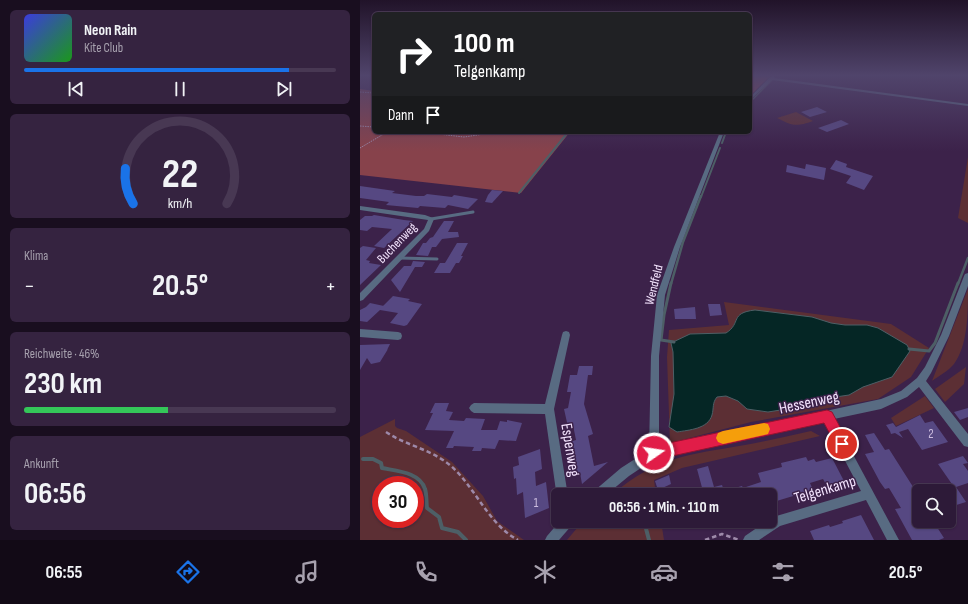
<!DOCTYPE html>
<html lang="de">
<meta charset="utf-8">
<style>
:root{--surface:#2d1a38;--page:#352340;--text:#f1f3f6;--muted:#a7a1ae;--line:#483853;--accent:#1a73e8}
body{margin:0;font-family:"Sofia Sans Condensed",sans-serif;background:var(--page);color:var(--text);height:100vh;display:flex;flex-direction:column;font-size:15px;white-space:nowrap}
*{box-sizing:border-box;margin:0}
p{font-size:13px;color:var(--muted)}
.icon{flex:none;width:22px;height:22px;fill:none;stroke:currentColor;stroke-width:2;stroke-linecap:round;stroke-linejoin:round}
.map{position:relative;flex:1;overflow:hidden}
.sheet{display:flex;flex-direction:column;gap:10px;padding:10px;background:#190e1f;width:360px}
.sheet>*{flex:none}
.banner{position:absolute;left:12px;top:12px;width:380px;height:122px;border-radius:6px;box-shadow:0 1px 3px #0004,0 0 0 1px var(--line);background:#202124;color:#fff;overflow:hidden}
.fabs{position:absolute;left:552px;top:484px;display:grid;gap:8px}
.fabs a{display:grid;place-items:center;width:44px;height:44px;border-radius:6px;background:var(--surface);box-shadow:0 1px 3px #0004,0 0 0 1px var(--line);font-size:20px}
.speed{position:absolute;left:12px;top:476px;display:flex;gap:8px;font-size:20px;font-weight:700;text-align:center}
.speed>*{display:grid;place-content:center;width:52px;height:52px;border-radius:50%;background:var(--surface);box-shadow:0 1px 3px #0004,0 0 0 1px var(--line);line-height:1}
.speed .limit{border:6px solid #d22;background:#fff;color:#111}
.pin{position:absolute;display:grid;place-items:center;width:34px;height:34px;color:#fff;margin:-17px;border:2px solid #fff;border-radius:50%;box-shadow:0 1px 4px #0007}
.me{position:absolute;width:44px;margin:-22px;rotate:77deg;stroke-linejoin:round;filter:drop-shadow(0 0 3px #0008)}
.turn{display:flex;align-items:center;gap:14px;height:84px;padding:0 16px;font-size:18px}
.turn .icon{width:52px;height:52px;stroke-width:2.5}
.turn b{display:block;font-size:28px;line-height:34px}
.then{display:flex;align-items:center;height:38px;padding:0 16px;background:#0003;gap:8px;font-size:15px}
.big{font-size:30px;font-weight:700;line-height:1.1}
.sheet .widget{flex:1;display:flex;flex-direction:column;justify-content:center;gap:6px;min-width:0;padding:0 14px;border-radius:6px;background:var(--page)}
.sheet .dial{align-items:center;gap:0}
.dial svg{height:104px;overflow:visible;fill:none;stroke:var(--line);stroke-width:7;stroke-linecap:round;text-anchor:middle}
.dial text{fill:var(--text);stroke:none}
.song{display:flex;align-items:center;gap:12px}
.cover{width:48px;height:48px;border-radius:6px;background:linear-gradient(135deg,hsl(240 70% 55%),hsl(120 70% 35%))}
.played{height:4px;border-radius:2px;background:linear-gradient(90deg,var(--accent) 85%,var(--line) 85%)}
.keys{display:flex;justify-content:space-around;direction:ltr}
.heat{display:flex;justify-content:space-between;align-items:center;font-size:22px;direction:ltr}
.charge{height:6px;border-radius:3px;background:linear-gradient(90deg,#34c759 46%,var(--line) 0)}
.trip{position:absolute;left:191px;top:488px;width:226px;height:40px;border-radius:6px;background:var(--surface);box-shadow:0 1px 3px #0004,0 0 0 1px var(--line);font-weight:700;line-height:40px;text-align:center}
.tab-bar{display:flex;height:64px;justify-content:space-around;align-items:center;background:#120a16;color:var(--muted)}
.tab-bar .icon{width:28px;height:28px}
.tab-bar .selected{color:var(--accent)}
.tab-bar b{font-size:18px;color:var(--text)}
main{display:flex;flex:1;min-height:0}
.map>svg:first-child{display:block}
.green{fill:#5c2f34;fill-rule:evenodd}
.forest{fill:#87424b}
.water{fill:#052625;stroke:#4d5f66}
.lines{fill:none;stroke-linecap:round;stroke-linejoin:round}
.stream-far4{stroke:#4d5f66;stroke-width:1.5}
.stream-far3{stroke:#4d5f66;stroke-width:2}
.stream-far2{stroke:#4d5f66;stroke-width:2.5}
.stream-far1{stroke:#4d5f66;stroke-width:3}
.stream{stroke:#4d5f66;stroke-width:4}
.building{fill:#564882}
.path-far1{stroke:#9d89a9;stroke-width:1;stroke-dasharray:1.5 1;stroke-linecap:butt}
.path{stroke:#9d89a9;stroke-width:2.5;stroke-dasharray:4.5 3;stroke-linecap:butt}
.lane{stroke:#586b82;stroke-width:3}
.street{fill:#586b82;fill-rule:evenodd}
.route{fill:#e11d48;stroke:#92132f}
.slow{fill:#f59e0b}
.labels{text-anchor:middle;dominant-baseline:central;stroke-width:3;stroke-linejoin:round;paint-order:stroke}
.street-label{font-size:13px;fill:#f4e4fe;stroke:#3c224a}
.near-number-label{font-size:13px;fill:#ccbddf}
.near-street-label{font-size:16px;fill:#f4e4fe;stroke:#3c224a}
</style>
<main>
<section class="sheet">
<div class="widget">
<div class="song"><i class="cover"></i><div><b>Neon Rain</b><p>Kite Club</p></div></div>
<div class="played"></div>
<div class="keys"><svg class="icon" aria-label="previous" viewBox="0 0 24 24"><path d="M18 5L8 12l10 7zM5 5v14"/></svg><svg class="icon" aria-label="pause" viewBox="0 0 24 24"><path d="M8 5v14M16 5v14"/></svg><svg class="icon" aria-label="next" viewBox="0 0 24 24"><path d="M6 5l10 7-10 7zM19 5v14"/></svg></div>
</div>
<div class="widget dial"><svg viewBox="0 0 100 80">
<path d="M14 69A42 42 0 1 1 86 69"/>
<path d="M14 69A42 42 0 0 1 8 42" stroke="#1a73e8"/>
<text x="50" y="56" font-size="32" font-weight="700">22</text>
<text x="50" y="72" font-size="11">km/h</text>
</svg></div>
<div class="widget"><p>Klima</p>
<div class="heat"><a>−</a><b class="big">20.5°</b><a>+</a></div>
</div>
<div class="widget"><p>Reichweite · 46%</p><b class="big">230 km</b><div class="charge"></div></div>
<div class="widget"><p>Ankunft</p><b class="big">06:56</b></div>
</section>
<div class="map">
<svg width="608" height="540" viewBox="0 0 608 540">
<rect width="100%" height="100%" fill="#3c224a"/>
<g class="green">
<path d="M 436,112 L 453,121 C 436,127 433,126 417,118 Z"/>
<polygon points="608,157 608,223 598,218"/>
<path d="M 608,289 C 608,313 608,345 594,364 C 588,371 579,376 572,381 Z"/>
<polygon points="364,302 531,324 569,348 551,377 518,399 391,422 310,443 307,357 309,330 369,325"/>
<polygon points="606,367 604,384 585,402 575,389"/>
<polygon points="565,396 574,408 536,426 531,418"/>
<path d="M 35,419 L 35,426 L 37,428 L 46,431 L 92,462 L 123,496 L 137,521 L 164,540 L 0,540 L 0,437 ZM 21,485 L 55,485 L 55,519 L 21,519 Z"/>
<path d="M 451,431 L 460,436 L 322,468 L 294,480 L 296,495 L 252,495 C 297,456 328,455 385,445 C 407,441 429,436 451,431 Z"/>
<polygon points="223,521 301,521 304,540 207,540"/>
</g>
<g class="forest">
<polygon points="390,75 411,75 390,96"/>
<polygon points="0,89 14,91 14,132 210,132 161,193 0,175"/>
</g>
<path class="water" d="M 395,310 L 452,317 L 471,323 L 485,325 L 507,325 L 518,328 L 547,345 L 550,351 L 532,377 L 503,387 L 489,395 L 455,400 L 433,408 L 408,412 L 387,409 L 378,401 L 366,396 L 357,397 C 352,403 354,408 352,415 C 348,429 329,430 317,432 L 309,427 L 314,394 L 313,352 L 311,343 L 330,334 L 366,333 C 382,323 369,313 395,310 Z"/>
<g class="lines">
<polyline class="stream-far4" points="390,102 412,80"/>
<g class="stream-far3">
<polyline points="362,143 366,132"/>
<polyline points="159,193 208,132"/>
<polyline points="341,197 360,148"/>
</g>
<g class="stream-far2">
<polyline points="311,284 323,242 341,196"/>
<polyline points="598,284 608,258"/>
</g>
<g class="stream-far1">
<polyline points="311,283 304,315 301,340 314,342"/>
<polyline points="549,349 569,351 575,343 598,283"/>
</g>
<g class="stream">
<path d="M 3,459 L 13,459 L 21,463 L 22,468 C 36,471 60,472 65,489 C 67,495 66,502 67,508 L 79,517 L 82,528 L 98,532 L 106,540"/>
<polyline points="284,521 289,540"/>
</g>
</g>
<g class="building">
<polygon points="457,107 467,112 450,117 441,112"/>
<polygon points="481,120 489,124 467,132 458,128"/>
<polygon points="476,160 487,164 486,167 513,176 504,190 486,183 491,176 470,169"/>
<polygon points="446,164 466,168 464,180 426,172 427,165 445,169"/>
<polygon points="0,186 35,191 32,193 56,196 64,196 67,194 92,197 94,195 118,199 108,209 88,205 85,208 60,206 58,208 26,205 29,202 0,198"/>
<polygon points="132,190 143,191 132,203 125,202 128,195"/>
<polygon points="14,215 44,220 53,221 24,248 14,246 32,229 12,227 7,231 0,230 0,220 5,216 12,216"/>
<polygon points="84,221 94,221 88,232 98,232 99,237 82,239 76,247 72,247 68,256 56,255 63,243 66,243 70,238 73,237"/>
<polygon points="97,243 108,243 101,256 103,256 99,263 96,263 90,273 74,273 80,263 85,263"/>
<polygon points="3,246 16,248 6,260 10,261 9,263 21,265 0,285 0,248"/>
<polygon points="53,261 65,262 62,267 55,267 40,292 31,280 44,266 51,266"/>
<polygon points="33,296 50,299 48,301 62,304 47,325 44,326 30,323 38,313 20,310 7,322 0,321 0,310 6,307 10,303 24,306 22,307"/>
<polygon points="348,304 360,304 362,315 350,316"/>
<polygon points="335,307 336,319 315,319 314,309"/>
<polygon points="30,344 27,350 28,349 20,362 11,364 7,358 0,370 0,345"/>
<polygon points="219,366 233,366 232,375 228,375 224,404 233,434 228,436 234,466 248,462 222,484 220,473 213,476 207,443 216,440 213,425 208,427 204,409 208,408 211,392 207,392 210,375 217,375"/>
<polygon points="75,403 89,403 86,411 93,412 89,420 104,421 106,418 125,419 121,430 137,430 140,421 147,422 147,420 162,423 156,441 139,440 135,449 122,448 121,451 112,451 114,447 94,446 93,448 86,448 94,431 65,430 73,413 70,413"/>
<polygon points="608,408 608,417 600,420 594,412"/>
<polygon points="560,415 565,423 573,421 588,442 562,450 548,429 539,432 543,438 535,433 531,434 530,431 526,425 533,423 536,427"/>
<polygon points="514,433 525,450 529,449 555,490 552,491 558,501 553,503 559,513 559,521 573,521 584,538 579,540 552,540 535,509 541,508 529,488 525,489 520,482 505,454 514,452 505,435"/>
<polygon points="180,449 182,469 175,472 176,486 186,482 189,508 165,518 163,492 157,495 156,478 154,479 153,467 159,465 158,457"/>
<polygon points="603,456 608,463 603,464 608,471 608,483 596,487 606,502 593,506 589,500 589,488 594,487 578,464"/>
<polygon points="446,457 448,461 454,459 456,462 472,458 484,481 467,486 463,479 450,483 453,490 410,503 410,495 344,495 337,469 348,466 354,487 362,485 364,491 382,486 383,488 401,482 398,473 422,467 421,463"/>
<polygon points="309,475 311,484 298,490 295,481"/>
<polygon points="501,515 514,540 454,540 450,531 469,525 470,527 483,523 482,521"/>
</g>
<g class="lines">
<g class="path-far1">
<polyline points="0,92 14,93"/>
<polyline points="0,126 14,127"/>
<polyline points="61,132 104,137 138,132"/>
<polyline points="0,148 27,132"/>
</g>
<g class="path">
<path d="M 26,432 C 47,446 71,449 91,466 C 116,488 128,524 158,540"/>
<polyline points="345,540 362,534 379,540"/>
</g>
<g class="lane">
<polyline points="71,219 113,212"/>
<polyline points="40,258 77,259"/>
</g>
<g class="street">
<polygon points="413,76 415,77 414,78 608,104 608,106 412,80 390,100 390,97 409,78"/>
<polygon points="360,132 364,132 320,247 305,295 299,356 299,447 521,399 541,391 557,378 565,367 581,335 604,276 605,274 608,273 608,286 589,336 571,373 566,381 608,434 608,447 604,446 559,387 547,397 521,409 474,419 539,540 527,540 506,500 420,526 399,540 383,540 385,536 407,521 410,521 410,519 413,517 501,491 464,421 296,458 269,476 246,495 232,495 234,491 261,468 289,450 291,356 297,295 314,247"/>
<polygon points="0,206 65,215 73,218 74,219 69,231 3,300 0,301 0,293 64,229 68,220 0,210"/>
<polygon points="0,329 38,332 41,333 42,336 41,339 38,340 0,337"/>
<polygon points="206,331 209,332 210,335 194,409 207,490 210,495 198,495 196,491 185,414 114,413 111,411 109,408 111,405 114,403 185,404 202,335 203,332"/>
<polygon points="200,521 214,521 212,525 199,540 185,540 187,536"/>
</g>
</g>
<linearGradient id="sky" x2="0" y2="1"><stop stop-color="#211329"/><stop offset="0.5" stop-color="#50446b"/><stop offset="1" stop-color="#50446b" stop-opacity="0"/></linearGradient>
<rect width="608" height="151" fill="url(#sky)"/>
<polygon class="route" points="467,410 472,412 487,440 489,444 487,449 482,451 478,449 464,423 294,460 290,458 288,453 290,448 294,446"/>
<polygon class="slow" points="404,423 408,424 410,429 408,434 404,435 363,444 358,442 356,438 358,433 363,431"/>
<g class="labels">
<g class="street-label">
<text transform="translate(37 243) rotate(-46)">Buchenweg</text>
<text transform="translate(294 285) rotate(-76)">Wendfeld</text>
</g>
<g class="near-number-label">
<text x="571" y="434">2</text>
<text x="176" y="503">1</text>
</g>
<g class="near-street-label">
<text transform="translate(449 403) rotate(-12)">Hessenweg</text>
<text transform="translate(210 450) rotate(81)">Espenweg</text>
<text transform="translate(465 490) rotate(-17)">Telgenkamp</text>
</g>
</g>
</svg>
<div class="fabs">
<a><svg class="icon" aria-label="search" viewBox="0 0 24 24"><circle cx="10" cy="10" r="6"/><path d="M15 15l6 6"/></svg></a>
</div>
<div class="speed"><div class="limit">30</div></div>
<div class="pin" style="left:482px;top:444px;background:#d93025"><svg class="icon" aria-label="arrive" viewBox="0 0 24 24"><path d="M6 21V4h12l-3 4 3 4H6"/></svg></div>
<svg class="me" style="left:294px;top:453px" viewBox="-20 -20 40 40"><circle r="17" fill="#e11d48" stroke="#fff" stroke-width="3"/><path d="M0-11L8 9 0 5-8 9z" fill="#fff"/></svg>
<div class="trip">06:56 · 1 Min. · 110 m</div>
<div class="banner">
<div class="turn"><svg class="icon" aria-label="right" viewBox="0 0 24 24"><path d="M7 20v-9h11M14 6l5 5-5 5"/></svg><div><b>100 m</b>Telgenkamp</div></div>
<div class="then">Dann<svg class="icon" aria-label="arrive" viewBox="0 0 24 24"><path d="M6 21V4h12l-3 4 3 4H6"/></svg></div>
</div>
</div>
</main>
<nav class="tab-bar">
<b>06:55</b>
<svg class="icon selected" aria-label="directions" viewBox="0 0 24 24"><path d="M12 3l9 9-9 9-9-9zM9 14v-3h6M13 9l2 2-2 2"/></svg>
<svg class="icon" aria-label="music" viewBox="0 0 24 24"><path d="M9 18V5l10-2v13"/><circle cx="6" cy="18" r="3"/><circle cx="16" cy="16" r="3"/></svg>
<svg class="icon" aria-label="phone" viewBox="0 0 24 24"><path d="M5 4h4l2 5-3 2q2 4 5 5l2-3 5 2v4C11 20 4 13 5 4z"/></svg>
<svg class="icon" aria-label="climate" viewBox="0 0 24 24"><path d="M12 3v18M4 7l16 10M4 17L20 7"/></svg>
<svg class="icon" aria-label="car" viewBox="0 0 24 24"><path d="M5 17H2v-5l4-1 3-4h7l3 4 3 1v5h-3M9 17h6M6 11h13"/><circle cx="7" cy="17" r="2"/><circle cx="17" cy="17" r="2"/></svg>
<svg class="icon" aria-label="filters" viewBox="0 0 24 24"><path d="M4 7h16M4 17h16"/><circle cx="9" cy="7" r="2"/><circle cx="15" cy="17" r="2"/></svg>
<b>20.5°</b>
</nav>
